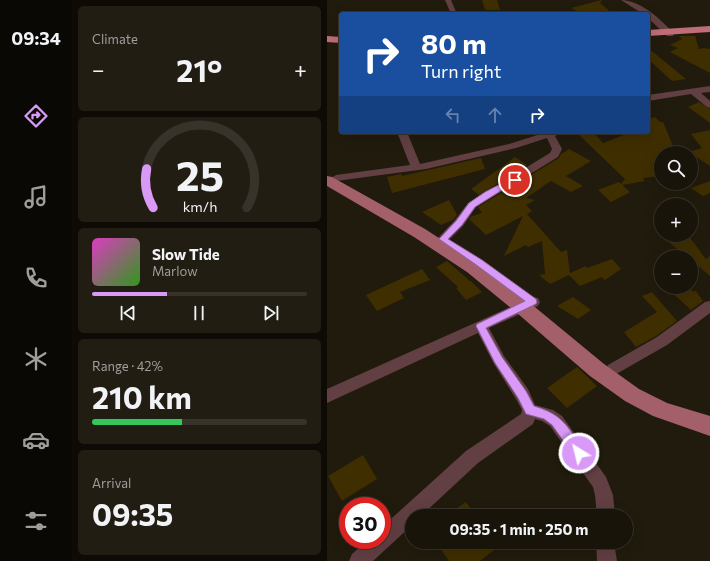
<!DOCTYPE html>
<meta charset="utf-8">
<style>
:root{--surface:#19140a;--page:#221d13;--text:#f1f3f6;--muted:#9f9e9c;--line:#37332b;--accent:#d99af7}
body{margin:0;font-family:Commissioner,sans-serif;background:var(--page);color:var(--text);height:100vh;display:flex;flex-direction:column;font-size:15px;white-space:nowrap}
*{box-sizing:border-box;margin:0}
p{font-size:13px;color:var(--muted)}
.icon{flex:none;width:22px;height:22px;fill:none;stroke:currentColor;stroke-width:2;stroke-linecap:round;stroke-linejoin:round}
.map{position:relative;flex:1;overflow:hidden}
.side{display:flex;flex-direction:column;gap:6px;padding:6px;background:#0e0b06;width:255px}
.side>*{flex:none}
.hud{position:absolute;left:12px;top:12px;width:311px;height:122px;border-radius:4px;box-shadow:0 4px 16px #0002,0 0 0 1px var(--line);background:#1a4fa0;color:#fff;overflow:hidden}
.tools{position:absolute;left:327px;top:146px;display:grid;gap:8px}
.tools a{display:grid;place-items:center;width:44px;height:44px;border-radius:50%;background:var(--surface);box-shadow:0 4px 16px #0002,0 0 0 1px var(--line);font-size:20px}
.speed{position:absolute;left:12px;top:497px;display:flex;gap:8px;font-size:20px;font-weight:700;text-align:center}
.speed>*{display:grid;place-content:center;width:52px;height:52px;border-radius:50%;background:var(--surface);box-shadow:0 4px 16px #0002,0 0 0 1px var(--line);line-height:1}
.speed .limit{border:6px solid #d22;background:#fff;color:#111}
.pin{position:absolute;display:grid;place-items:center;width:34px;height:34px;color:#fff;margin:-17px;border:2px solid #fff;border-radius:50%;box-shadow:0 1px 4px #0007}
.me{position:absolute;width:44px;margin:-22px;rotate:324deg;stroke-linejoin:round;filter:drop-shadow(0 0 3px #0008)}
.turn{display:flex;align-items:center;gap:14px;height:84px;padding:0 16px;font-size:18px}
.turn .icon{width:52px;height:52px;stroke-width:2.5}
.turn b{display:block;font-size:28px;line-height:34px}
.lanes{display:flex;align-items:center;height:38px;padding:0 16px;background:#0003;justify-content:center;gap:20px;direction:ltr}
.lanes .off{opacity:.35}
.big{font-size:30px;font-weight:700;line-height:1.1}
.side .card{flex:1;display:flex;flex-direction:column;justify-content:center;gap:6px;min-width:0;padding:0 14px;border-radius:6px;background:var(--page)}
.side .dial{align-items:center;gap:0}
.dial svg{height:104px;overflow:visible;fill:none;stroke:var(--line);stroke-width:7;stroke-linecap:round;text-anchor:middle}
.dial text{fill:var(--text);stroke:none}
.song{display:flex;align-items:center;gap:12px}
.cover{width:48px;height:48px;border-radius:6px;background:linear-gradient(135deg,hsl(310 70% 55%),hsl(110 70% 35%))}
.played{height:4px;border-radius:2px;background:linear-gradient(90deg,var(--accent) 35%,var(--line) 35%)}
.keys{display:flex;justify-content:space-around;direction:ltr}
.heat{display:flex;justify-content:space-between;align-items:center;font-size:22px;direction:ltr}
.charge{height:6px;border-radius:3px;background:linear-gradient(90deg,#34c759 42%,var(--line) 0)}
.trip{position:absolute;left:78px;top:509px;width:228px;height:40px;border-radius:20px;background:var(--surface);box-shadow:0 4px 16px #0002,0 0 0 1px var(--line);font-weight:700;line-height:40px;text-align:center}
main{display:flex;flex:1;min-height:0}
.tabs{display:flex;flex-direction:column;width:72px;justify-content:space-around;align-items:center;background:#0a0804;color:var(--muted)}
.tabs .icon{width:28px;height:28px}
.tabs .selected{color:var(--accent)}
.tabs b{font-size:18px;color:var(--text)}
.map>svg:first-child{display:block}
.building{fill:#3e2e00}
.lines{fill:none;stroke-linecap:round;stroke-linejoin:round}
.minor{fill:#613f43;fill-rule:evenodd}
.major{fill:#a4606a;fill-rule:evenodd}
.highway{fill:#bf6d79;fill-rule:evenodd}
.route{fill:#d99af7;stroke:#8d64a1}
</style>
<main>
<nav class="tabs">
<b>09:34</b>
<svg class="icon selected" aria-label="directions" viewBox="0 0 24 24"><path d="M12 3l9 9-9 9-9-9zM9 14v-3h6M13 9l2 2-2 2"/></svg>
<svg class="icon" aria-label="music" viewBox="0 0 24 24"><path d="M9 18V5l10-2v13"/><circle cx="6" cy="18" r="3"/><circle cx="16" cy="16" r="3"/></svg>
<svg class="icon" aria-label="phone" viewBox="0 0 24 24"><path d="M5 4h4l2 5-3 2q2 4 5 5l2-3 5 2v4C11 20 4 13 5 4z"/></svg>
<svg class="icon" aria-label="climate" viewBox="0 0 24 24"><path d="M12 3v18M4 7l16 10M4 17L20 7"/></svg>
<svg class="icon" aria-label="car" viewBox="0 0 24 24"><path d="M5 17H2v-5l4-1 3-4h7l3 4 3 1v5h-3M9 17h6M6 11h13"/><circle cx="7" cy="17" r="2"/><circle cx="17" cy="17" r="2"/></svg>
<svg class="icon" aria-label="filters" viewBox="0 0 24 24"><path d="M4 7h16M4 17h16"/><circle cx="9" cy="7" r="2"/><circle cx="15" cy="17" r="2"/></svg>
</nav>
<section class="side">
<div class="card"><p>Climate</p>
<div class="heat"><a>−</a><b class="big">21°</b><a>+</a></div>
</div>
<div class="card dial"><svg viewBox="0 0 100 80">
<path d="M14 69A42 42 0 1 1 86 69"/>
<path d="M14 69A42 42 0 0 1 9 39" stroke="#d99af7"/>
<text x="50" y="56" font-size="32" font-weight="700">25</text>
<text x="50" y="72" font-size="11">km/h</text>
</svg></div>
<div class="card">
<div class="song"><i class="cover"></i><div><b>Slow Tide</b><p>Marlow</p></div></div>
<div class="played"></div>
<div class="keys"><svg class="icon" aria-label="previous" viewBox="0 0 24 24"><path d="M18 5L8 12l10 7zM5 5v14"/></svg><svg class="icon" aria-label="pause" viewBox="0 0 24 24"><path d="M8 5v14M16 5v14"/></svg><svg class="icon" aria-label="next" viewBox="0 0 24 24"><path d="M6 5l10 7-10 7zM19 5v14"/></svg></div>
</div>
<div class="card"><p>Range · 42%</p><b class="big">210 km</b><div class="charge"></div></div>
<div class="card"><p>Arrival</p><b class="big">09:35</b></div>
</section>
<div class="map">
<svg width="383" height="561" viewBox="0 0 383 561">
<rect width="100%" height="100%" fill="#211b0d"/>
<g class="building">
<polygon points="155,0 170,0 173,10 158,10"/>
<polygon points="275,0 273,3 286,14 274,14 268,12 267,14 257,14 244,8"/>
<polygon points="352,36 368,36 372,49 377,48 383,49 383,73 343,52 351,48 343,45 355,39"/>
<polygon points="321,48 359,79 345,81 321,59"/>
<polygon points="372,102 383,109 383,123 361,107"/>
<polygon points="328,117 333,122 336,122 349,153 334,153 334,176 316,178 318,181 295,185 303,192 284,202 271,190 292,182 294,184 298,179 249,132 266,132 276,143 305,132 321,132 321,119"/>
<polygon points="383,130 383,166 361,152 375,148 364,134"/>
<polygon points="242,149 264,161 239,176 256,186 244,192 224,181 199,198 208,200 199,205 205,211 200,214 234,252 240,250 243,273 259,266 260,268 285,259 294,269 278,280 275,277 253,286 242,275 223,284 212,275 218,274 215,241 201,247 199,245 177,256 196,216 159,235 142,219 145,216 155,213 151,207 232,158 234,154"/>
<polygon points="188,157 200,165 152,195 144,189"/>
<polygon points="154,158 158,169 65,193 60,177 74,174 75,176"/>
<polygon points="383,181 383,193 376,196 364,188"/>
<polygon points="122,200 130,215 126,220 114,225 95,212"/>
<polygon points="333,235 361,235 379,259 383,256 383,276 364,260 364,257 360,257"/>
<polygon points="120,261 143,281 144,281 155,292 139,300 129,288 131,287 109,267"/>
<polygon points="95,269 103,280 73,292 77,298 50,311 39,295"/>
<polygon points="339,287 360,287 367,292 368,290 376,301 364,310"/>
<polygon points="325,292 350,321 329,336 309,347 297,332 330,312 315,296"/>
<polygon points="246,297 264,310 251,319 230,306"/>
<polygon points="250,367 270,386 240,408 220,388"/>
<polygon points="36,455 50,479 15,501 1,476"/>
<polygon points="139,502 149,516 119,516"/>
<polygon points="109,542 177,542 153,561 122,561"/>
</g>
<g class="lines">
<g class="minor">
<polygon points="118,0 124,0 130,14 124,14"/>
<path d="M 294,0 C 313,0 335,20 347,34 L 346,36 L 340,36 L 321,18 L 321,14 L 316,14 Z"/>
<polygon points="383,86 383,92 374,93 383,101 383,108 380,107 364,94 321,101 321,95"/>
<polygon points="70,132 80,132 93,164 182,144 220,132 235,132 228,136 235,149 231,157 149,207 136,226 120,242 112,242 110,239 128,220 141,203 223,153 225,149 220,138 189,148 99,169 9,181 5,180 4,178 9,175 83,165"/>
<polygon points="206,297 211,298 213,302 211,306 162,328 177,356 201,389 208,405 226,410 235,416 279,477 286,495 288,516 270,516 268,495 266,487 223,426 215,421 208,419 206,424 151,463 94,516 85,516 85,525 46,561 22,561 25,554 41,540 55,540 55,527 139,451 194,414 195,410 189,399 167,364 151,333 0,403 0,389"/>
<polygon points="383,301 383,313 340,345 291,373 286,375 281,373 278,369 281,365 330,337 378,302"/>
<polygon points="269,542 287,542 290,561 270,561"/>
</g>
<polygon class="major" points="0,176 5,177 98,229 152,264 203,303 277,364 312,389 340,403 383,416 383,436 326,416 298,401 263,376 190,313 140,272 87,237 0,186"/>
<g class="highway">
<polygon points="383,26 383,32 321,36 321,30"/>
<polygon points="0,36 14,37 14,43 0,42"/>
</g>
</g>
<path class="route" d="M 185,178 L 190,178 L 191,180 L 148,207 L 135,225 L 121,239 L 155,260 L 209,299 L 210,302 L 209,304 L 159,328 L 175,357 L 199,391 L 207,406 C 237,415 239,426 257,449 L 258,453 L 257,457 L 252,459 L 248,457 L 225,425 L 217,419 L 199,414 L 191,398 L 168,363 L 149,326 L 150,324 L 198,301 L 148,264 L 112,239 L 129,221 L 142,203 L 158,192 Z"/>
</svg>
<div class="tools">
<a><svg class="icon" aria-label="search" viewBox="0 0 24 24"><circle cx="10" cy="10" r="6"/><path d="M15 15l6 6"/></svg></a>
<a>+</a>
<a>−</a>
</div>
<div class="speed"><div class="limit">30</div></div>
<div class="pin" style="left:188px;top:180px;background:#d93025"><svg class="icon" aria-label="arrive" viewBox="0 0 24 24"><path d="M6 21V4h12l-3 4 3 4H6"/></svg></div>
<svg class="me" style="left:252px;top:453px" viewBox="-20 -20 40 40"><circle r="17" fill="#d99af7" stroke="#fff" stroke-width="3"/><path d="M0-11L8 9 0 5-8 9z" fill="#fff"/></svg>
<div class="trip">09:35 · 1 min · 250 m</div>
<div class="hud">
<div class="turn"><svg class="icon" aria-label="right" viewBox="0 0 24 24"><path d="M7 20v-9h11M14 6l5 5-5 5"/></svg><div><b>80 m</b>Turn right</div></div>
<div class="lanes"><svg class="icon off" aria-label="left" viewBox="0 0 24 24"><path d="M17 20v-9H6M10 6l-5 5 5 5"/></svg><svg class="icon off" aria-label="ahead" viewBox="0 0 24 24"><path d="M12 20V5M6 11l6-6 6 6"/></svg><svg class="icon" aria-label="right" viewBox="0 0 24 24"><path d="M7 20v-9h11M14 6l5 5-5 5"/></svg></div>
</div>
</div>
</main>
